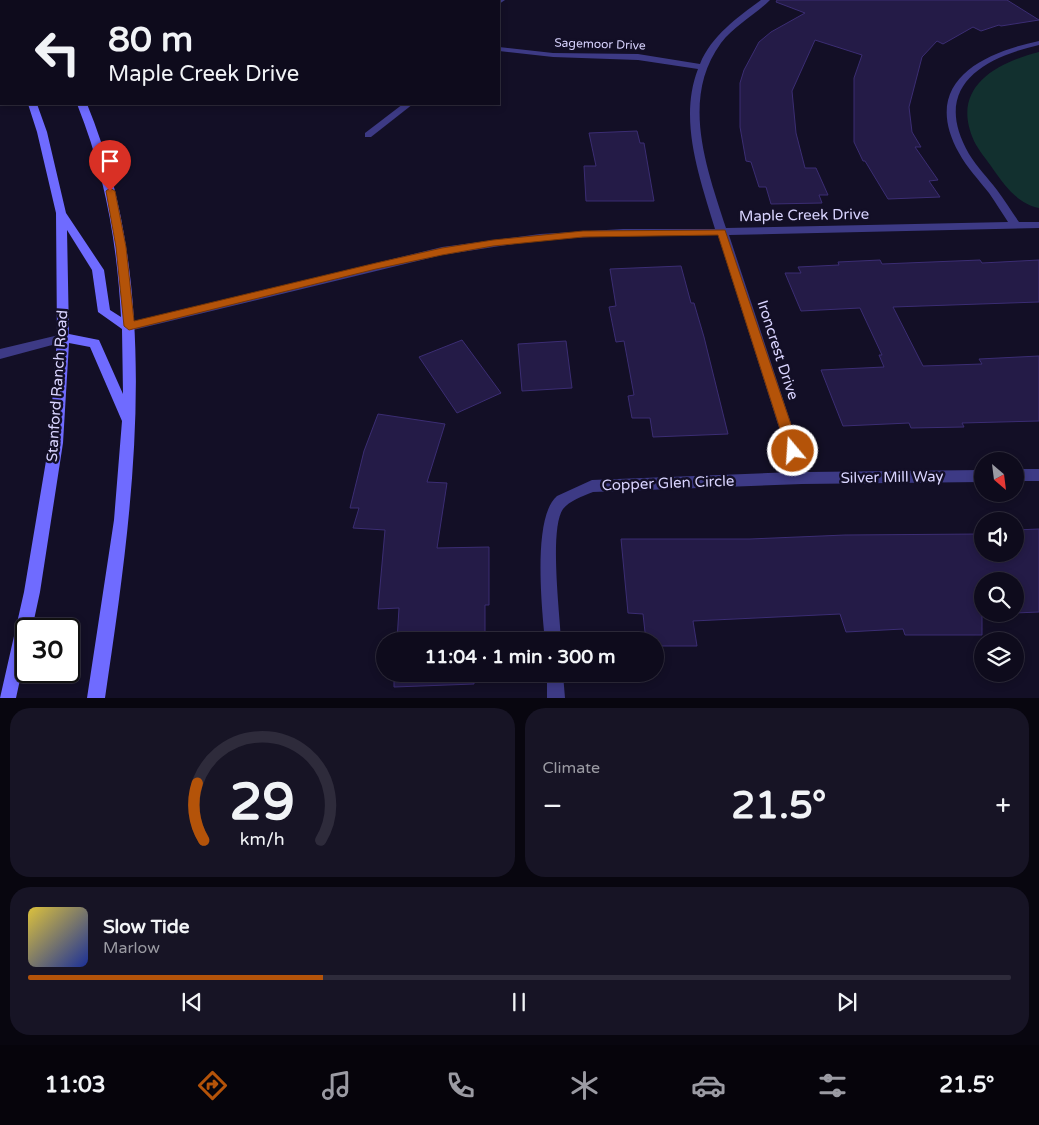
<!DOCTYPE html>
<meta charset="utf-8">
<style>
:root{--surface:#0e0b1c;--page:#171425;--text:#f1f3f6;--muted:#9b9ba3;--line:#2e2b3b;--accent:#b45309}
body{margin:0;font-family:"Varela Round",sans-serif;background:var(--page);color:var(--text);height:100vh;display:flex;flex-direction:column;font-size:19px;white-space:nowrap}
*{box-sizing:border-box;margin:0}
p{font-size:16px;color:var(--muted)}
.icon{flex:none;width:28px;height:28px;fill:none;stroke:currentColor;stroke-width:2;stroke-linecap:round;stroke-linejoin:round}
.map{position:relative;height:698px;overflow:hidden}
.side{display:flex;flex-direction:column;gap:10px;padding:10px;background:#08060f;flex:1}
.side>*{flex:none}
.hud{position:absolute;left:0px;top:0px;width:500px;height:105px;box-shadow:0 2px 8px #0003,0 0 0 1px var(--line);background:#0e0b1c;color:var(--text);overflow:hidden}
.needle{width:32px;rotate:152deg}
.fabs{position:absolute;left:974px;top:452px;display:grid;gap:10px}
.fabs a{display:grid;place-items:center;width:50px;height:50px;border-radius:50%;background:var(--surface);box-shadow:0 2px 8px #0003,0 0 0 1px var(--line);font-size:25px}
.speed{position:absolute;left:15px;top:618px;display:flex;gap:10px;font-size:25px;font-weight:700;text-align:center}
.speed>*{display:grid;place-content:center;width:65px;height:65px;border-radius:50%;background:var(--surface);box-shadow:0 2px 8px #0003,0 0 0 1px var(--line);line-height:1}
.speed .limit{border:2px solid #111;border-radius:8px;background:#fff;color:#111}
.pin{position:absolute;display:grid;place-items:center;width:42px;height:42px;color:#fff;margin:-51px -21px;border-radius:50% 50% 50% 0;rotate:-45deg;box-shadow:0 0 5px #0007}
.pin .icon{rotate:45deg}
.me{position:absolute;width:55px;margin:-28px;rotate:342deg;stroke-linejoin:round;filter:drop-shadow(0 0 4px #0008)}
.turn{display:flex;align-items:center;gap:18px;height:105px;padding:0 25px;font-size:22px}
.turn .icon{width:65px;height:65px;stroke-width:2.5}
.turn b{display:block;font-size:35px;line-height:42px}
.big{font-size:38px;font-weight:700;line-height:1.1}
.side .card{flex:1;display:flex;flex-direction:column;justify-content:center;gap:8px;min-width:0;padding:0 18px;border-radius:20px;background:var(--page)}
.side .dial{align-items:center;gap:0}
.dial svg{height:130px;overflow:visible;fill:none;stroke:var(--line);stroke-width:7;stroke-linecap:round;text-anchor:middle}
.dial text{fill:var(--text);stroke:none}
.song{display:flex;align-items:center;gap:15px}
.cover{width:60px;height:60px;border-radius:8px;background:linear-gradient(135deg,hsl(50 70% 55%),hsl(230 70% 35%))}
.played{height:5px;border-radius:2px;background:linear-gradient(90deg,var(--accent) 30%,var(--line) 30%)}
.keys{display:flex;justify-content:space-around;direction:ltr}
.heat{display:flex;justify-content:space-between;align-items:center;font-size:28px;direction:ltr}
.side .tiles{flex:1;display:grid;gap:10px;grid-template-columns:1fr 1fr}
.card:last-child{grid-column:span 2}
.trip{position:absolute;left:376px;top:632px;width:288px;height:50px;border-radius:25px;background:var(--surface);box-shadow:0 2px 8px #0003,0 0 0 1px var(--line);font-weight:700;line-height:50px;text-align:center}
.menu{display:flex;height:80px;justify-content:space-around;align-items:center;background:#06040b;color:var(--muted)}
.menu .icon{width:35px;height:35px}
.menu .current{color:var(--accent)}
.menu b{font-size:22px;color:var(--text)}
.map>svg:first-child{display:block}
.green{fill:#12302f}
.building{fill:#241b47;stroke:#3b2d73}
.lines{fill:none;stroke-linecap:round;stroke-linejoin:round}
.service{fill:#3d3a85;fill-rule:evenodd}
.minor{fill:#3d3a85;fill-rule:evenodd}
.tertiary{fill:#3d3a85;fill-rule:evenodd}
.secondary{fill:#6f6bff;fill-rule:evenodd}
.route{fill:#b45309;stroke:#753606}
.labels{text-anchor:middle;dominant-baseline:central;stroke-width:5;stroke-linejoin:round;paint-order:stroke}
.far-street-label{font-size:12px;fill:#d9d4ff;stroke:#130f26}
.street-label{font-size:15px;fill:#d9d4ff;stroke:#130f26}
</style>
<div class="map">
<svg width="1039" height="698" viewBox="0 0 1039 698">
<rect width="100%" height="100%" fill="#130f26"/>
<path class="green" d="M 1039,52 L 1039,208 C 1017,203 1006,187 993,169 C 987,160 979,151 974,141 C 950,88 995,63 1039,52 Z"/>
<g class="building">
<polygon points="777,0 1007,0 1039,20 1001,26 999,25 981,31 973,27 943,44 937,41 922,57 909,107 912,132 921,147 915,147 938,180 929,181 940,197 888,199 865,161 863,161 854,142 854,78 862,55 815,40 792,91 796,133 805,168 816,168 828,195 819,195 822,203 771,204 766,187 759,187 751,162 746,161 740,127 740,83 744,70 759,42 771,32 805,13 776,2"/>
<polygon points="637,131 640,143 644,143 654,201 586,201 584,166 596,166 589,133"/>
<polygon points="880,260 882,264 980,260 982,263 1039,260 1039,302 893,307 923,366 982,364 979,359 1039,356 1039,421 962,423 964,427 911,428 909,423 843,426 821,370 884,367 879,355 882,355 860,308 801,311 785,273 801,273 798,267 839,265 838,262"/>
<polygon points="681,266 691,303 694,303 704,337 728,434 653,437 650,418 632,418 628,396 634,395 624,341 616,342 609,307 616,306 610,269"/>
<polygon points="462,340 501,393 457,413 419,357"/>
<polygon points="566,341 572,388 522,391 518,344"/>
<polygon points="378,414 445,424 427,482 447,483 437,548 489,547 489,605 485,605 485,641 397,641 399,608 378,609 385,530 353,528 359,508 350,508 364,451"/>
<polygon points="1039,529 1039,612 1015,613 1015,581 982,581 982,614 998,614 982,614 982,635 905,635 903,629 846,632 840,614 693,621 697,646 655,646 655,641 646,641 643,614 628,613 621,539 750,539 845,535 982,534 982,554 1015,554 1015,530"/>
<polygon points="394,674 474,674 474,684 394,687"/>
</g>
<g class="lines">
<polygon class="service" points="63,334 67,335 69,338 67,341 0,359 0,349"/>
<g class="minor">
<polygon points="497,0 505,0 499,4"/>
<path d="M 761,0 L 770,0 C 755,15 735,25 721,43 C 680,99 707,169 726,228 L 1008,222 C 1002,213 996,203 989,193 C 979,180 967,168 959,153 C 920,83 981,53 1039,41 L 1039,45 C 981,58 931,88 969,154 C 977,167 988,178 997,190 C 1005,201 1012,212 1019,222 L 1039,222 L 1039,228 L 729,235 L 807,472 L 982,470 L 982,482 L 802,484 L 593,492 C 583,496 569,501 563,509 C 549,529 560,615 561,641 L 545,641 C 542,610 532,517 557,496 L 592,480 L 793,472 L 718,235 L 623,235 L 540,240 L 442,255 L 129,331 L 123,327 L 129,323 L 442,247 L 540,234 L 623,229 L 715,229 C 700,178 678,121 698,69 L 638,60 L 553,57 L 499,51 L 499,47 L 553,53 L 638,54 L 700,64 C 711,36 738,17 761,0 Z"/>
<polygon points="403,104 413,104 371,137 365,137 365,133"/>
<rect x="1015" y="469" width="24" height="12"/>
<polygon points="547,674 563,674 565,698 547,698"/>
</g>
<rect class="tertiary" x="0" y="21" width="1" height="4"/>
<g class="secondary">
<polygon points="5,0 14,0 15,1 6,1"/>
<rect x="0" y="45" width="1" height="6"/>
<path d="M 28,104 L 37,104 L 47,132 L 66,213 L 104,270 L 110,310 L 121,317 C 117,242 105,174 77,104 L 87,104 C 164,292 134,502 105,698 L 87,698 L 114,520 L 122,421 L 90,347 L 69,343 L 63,443 L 40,592 L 32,629 L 26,629 L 26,652 L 16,698 L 0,698 L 24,592 L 49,443 L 57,338 L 56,213 L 37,132 ZM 67,230 L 92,270 L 98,312 L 122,329 L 123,394 L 99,340 L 69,334 Z"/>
</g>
</g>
<polygon class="route" points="110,188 115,191 126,247 134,321 376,263 442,248 493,240 583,231 725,230 800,451 798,455 793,457 789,455 787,451 718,235 583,237 493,246 442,255 376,269 129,330 124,326 116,247 106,191"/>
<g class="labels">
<g class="far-street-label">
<text transform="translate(600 44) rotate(2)">Sagemoor Drive</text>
</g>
<g class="street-label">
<text transform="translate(804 215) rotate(-1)">Maple Creek Drive</text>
<text transform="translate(778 350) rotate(72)">Ironcrest Drive</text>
<text transform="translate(57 386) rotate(-86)">Stanford Ranch Road</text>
<text transform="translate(892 477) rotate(-1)">Silver Mill Way</text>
<text transform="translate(668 483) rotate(-2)">Copper Glen Circle</text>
</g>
</g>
</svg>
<div class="fabs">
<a><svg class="needle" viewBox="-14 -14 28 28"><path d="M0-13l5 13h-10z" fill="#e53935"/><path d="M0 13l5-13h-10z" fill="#9b9ba3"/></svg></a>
<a><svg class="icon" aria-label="sound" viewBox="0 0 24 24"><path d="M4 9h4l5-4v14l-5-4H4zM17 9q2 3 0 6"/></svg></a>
<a><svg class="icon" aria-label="search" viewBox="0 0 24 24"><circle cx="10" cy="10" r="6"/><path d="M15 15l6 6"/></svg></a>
<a><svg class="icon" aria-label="layers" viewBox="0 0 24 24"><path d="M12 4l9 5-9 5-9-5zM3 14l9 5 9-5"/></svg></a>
</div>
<div class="speed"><div class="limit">30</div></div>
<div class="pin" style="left:110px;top:191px;background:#d93025"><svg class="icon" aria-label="arrive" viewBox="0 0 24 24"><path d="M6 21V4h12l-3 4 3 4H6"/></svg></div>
<svg class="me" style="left:793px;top:451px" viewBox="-20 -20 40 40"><circle r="17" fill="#b45309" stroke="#fff" stroke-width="3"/><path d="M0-11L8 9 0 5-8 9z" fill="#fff"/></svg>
<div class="trip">11:04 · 1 min · 300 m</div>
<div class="hud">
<div class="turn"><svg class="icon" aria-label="left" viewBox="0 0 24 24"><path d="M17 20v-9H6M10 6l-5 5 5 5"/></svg><div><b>80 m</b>Maple Creek Drive</div></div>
</div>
</div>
<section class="side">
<div class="tiles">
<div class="card dial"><svg viewBox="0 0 100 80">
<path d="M14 69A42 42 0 1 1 86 69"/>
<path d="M14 69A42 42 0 0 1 10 34" stroke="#b45309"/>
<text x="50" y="56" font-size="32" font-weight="700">29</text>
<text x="50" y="72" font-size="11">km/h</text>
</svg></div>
<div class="card"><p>Climate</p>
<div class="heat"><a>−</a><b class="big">21.5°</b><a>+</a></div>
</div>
<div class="card">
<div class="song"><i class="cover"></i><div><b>Slow Tide</b><p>Marlow</p></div></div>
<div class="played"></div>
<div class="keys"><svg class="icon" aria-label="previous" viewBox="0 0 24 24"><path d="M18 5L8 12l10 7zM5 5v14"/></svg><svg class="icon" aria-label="pause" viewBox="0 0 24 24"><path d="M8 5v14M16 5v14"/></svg><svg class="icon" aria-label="next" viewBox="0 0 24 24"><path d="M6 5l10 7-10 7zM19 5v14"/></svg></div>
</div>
</div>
</section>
<nav class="menu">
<b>11:03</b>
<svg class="icon current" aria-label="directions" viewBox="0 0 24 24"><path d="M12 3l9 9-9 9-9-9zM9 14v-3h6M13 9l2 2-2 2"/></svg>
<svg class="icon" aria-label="music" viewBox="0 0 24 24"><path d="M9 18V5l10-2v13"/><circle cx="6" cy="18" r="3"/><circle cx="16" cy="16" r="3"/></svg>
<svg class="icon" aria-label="phone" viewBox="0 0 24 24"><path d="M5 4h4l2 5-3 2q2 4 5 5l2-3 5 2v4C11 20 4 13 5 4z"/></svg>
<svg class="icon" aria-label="climate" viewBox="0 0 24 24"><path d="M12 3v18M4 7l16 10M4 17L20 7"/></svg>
<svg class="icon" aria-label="car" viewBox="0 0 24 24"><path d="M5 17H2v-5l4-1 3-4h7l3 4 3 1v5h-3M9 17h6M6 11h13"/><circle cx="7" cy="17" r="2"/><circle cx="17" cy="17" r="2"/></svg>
<svg class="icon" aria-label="filters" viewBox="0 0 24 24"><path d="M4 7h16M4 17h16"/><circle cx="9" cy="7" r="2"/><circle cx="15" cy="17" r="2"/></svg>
<b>21.5°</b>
</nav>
